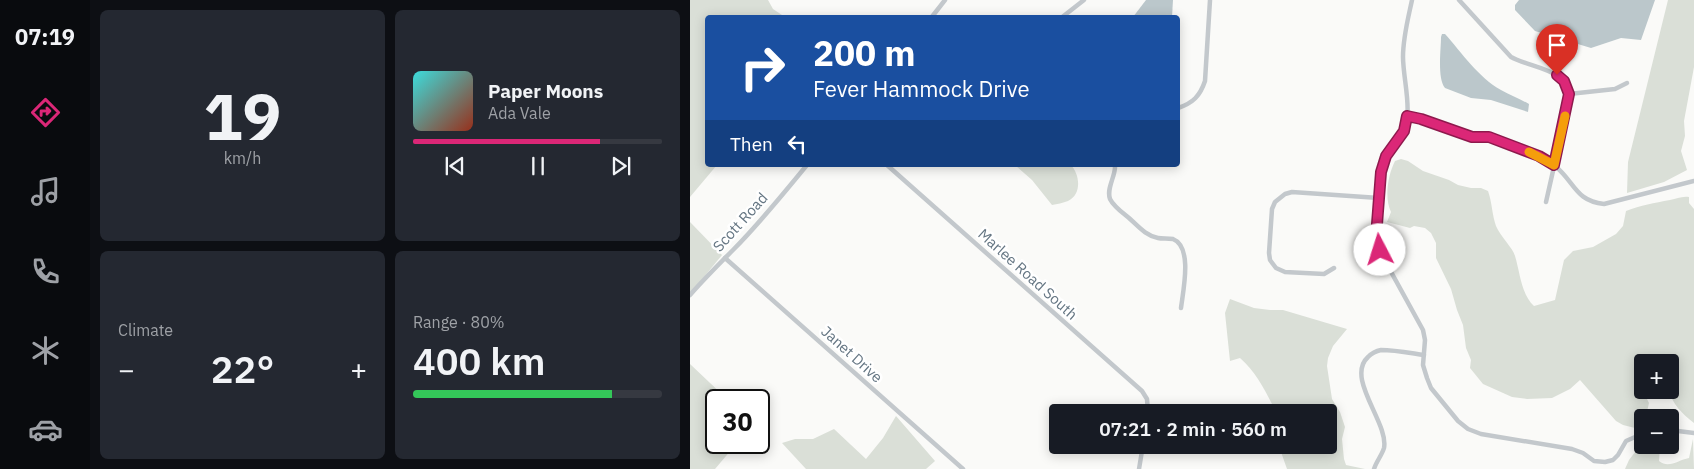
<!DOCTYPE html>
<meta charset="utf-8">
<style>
:root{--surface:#171b24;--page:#242831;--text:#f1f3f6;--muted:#9ea1a6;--line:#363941;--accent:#db2777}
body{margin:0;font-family:"IBM Plex Sans",sans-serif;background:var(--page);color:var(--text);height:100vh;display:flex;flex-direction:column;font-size:19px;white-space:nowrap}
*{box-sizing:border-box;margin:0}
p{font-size:16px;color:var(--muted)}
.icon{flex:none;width:28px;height:28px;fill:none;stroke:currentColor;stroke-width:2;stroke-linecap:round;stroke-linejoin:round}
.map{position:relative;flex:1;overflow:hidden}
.sheet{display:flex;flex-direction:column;gap:10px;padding:10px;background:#0d0f14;width:600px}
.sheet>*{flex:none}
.guide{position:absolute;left:15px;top:15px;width:475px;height:152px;border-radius:5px;box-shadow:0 2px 12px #0003;background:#1a4fa0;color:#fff;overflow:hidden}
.controls{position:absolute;left:944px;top:354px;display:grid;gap:10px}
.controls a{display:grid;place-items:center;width:45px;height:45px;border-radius:5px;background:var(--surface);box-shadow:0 2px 12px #0003;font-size:25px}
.speed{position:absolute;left:15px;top:389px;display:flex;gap:10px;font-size:25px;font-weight:700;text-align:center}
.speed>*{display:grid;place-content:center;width:65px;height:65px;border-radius:50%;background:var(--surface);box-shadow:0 2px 12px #0003;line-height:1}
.speed .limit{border:2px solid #111;border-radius:8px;background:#fff;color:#111}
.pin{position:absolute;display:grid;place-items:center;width:42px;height:42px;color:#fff;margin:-51px -21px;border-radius:50% 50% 50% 0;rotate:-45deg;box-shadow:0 0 5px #0007}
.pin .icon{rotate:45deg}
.me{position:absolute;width:55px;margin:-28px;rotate:355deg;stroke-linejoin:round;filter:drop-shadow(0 0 4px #0008)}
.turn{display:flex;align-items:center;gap:18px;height:105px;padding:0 25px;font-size:22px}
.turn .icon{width:65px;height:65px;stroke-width:2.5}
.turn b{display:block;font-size:35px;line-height:42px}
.then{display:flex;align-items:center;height:48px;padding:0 25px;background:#0003;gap:10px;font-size:19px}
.big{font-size:38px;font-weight:600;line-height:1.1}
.sheet .card{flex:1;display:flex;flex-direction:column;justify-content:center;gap:8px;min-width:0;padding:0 18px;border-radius:8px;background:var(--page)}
.sheet .dial{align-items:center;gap:0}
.dial b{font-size:65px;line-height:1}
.song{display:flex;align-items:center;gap:15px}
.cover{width:60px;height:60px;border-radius:8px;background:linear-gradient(135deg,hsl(180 70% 55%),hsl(10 70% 35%))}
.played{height:5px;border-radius:2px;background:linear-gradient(90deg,var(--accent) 75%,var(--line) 75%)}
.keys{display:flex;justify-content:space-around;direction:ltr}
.heat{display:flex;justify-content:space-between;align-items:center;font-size:28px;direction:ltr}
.charge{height:8px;border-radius:4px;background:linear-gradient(90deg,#34c759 80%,var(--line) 0)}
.sheet .tiles{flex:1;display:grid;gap:10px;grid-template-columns:repeat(2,1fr)}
.trip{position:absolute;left:359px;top:404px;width:288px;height:50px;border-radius:5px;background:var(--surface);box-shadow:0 2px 12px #0003;font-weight:600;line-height:50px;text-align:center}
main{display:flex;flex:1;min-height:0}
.tabs{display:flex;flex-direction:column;width:90px;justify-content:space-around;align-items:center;background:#090b0e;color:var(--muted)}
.tabs .icon{width:35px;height:35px}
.tabs .selected{color:var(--accent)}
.tabs b{font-size:22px;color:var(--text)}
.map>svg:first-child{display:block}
.green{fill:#dadfd7}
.water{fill:#bbc7cb}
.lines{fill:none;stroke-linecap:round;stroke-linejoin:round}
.minor{stroke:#c3c8cc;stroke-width:4.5}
.route-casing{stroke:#8e194d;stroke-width:12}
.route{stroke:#db2777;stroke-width:9}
.slow{stroke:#f59e0b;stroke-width:9}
.labels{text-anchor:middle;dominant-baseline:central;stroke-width:5;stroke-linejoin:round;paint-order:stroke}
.street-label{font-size:15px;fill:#657683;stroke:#fff}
</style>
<main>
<nav class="tabs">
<b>07:19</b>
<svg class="icon selected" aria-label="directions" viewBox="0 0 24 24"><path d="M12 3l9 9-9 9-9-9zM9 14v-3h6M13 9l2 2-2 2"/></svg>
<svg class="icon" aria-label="music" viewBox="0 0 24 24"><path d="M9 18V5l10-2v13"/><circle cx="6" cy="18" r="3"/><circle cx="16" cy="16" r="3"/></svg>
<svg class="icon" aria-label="phone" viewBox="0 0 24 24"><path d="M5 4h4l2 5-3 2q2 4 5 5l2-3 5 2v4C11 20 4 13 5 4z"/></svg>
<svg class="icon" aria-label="climate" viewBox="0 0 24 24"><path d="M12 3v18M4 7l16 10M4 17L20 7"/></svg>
<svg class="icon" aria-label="car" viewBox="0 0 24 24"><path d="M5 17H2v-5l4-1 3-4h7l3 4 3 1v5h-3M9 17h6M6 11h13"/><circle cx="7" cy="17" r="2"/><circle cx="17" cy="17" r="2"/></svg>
</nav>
<section class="sheet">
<div class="tiles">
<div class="card dial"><b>19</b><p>km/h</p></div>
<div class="card">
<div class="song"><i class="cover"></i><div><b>Paper Moons</b><p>Ada Vale</p></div></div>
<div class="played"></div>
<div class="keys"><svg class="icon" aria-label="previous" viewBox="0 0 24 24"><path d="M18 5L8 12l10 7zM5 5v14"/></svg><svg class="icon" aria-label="pause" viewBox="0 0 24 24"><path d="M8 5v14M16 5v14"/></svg><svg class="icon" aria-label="next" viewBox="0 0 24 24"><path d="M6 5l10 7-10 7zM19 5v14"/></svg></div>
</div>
<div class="card"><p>Climate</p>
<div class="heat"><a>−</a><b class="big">22°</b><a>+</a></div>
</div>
<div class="card"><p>Range · 80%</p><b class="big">400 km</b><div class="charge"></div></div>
</div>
</section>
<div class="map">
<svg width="1004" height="469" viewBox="0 0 1004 469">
<rect width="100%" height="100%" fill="#fafaf8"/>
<g class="green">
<polygon points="0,0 78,0 83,9 95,17 18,18 18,165 27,165 0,197"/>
<polygon points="978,0 1004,0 1004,67 994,121 995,136 991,151 997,170 974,182 937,193 938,162"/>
<path d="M 711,159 L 718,161 L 733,171 L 759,180 L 768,185 L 781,188 L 791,188 L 798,191 C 802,202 802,215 806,226 C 810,236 823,248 825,256 C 830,272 831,294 844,306 L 865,300 L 874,260 L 883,251 L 903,247 L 926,234 L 933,226 L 936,211 C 951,205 964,203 980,200 C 987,199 991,196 999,197 L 999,203 L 1004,209 L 1004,423 C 992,414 983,404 978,390 L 980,390 L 980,362 L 952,362 L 952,390 L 974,390 L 964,393 L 957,399 L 959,403 L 956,416 L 952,418 L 952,420 L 945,428 L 933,425 L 926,421 L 890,380 L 880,389 L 862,398 L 837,399 L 822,397 L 793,384 L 780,368 L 781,360 L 776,348 L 773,325 L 767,310 L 761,289 L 746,258 L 746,243 L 741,233 L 735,228 L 724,226 L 720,228 L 697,222 L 701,212 C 694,197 698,175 705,161 Z"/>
<path d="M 325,165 L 381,165 C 390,175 392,194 378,201 C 373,203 367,204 362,205 L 342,180 Z"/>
<polygon points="0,222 32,255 0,294"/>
<path d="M 540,299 L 564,308 L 580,310 L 593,310 L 657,329 L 643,346 L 638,358 L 637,366 L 642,399 L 650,412 L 655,427 L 652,439 L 654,459 L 656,465 L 675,469 L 597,469 L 591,452 L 590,445 L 638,445 L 638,412 L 586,412 C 576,392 567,373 550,358 L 540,361 L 535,313 Z"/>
<polygon points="0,364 38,400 26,400 26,442 47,443 25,469 0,469"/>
<polygon points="206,416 245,461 236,469 116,469 92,443 105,439 123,439 144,429 176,459 193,438"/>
<path d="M 1003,439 L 1004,469 L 935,469 L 939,460 L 952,443 L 952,445 L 970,445 L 969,461 C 979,469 988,460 999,458 Z"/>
</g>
<g class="water">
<polygon points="456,0 483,0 482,17 443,17"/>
<polygon points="829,0 965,0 951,40 931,38 901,48 845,31 825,10 825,5"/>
<path d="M 752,34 L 755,34 C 772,53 788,77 811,90 C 820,95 830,99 839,104 L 838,112 L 801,100 L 781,98 L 755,88 C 747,78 751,50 751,37 Z"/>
</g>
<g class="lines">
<g class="minor">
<path d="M 722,0 C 718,19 713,37 713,57 C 713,75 720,102 717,118 C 713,138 702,143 696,159 C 687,178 685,229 689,250 L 733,330 L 735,340 L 733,365 L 737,378 L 741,388 L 768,421 L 778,429 L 791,434 L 882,449 L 893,453 L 904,461 L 915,462 L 923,460 L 928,455 L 936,441 L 952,434"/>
<path d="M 769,0 L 821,57 C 843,69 880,68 879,100 L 856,202"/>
<polyline points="241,18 255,0"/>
<polyline points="371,18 394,0"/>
<polyline points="879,94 925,89 937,83"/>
<path d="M 488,108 C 503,103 510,96 515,81 L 520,0"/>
<path d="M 717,117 C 739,121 758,130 779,136 C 786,138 792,136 798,137 C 812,139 855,157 865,166 C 885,182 885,201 914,204 L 1004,181"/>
<polyline points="197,165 452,391 457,399 458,412"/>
<path d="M 425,165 C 426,176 416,188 420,199 C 424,207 433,213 439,218 C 448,226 456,236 468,238 C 472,239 478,238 483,239 C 503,247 493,291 491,308"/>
<polyline points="35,258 273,469"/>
<polyline points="644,268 634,274 595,272 586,268 580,260 579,253 582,209 585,202 595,194 602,192 689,198"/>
<path d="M 0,295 C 14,279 28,265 43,250 C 69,224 93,194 117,165"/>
<polyline points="980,430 1004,433"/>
<polyline points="449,469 453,445"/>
<path d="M 684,469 C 686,462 692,455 694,448 C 699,423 655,378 678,357 C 682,353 686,351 691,350 C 705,350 720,353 734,355"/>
</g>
</g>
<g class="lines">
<g class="route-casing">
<polyline id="route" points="690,250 686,237 691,172 696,156 714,131 717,116 731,119 782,137 799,137 849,156 864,165 879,94 874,81 867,75"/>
</g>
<use href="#route" class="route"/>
<polyline class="slow" points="839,152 864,165 875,116"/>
</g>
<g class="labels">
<g class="street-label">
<text transform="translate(50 222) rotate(-48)">Scott Road</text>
<text transform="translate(338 274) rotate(42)">Marlee Road South</text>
<text transform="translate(162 354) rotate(42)">Janet Drive</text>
</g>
</g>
</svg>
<div class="controls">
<a>+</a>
<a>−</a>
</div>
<div class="speed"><div class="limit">30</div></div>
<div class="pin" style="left:867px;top:75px;background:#d93025"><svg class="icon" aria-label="arrive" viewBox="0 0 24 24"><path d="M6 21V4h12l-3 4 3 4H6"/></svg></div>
<svg class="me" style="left:690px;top:250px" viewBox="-20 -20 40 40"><circle r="19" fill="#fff"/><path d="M0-13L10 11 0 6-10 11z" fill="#db2777"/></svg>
<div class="trip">07:21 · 2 min · 560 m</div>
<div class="guide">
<div class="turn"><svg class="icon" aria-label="right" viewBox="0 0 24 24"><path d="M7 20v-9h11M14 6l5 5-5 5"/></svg><div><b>200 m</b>Fever Hammock Drive</div></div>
<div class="then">Then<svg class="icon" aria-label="left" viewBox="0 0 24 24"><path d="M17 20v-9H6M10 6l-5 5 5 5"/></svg></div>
</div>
</div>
</main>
